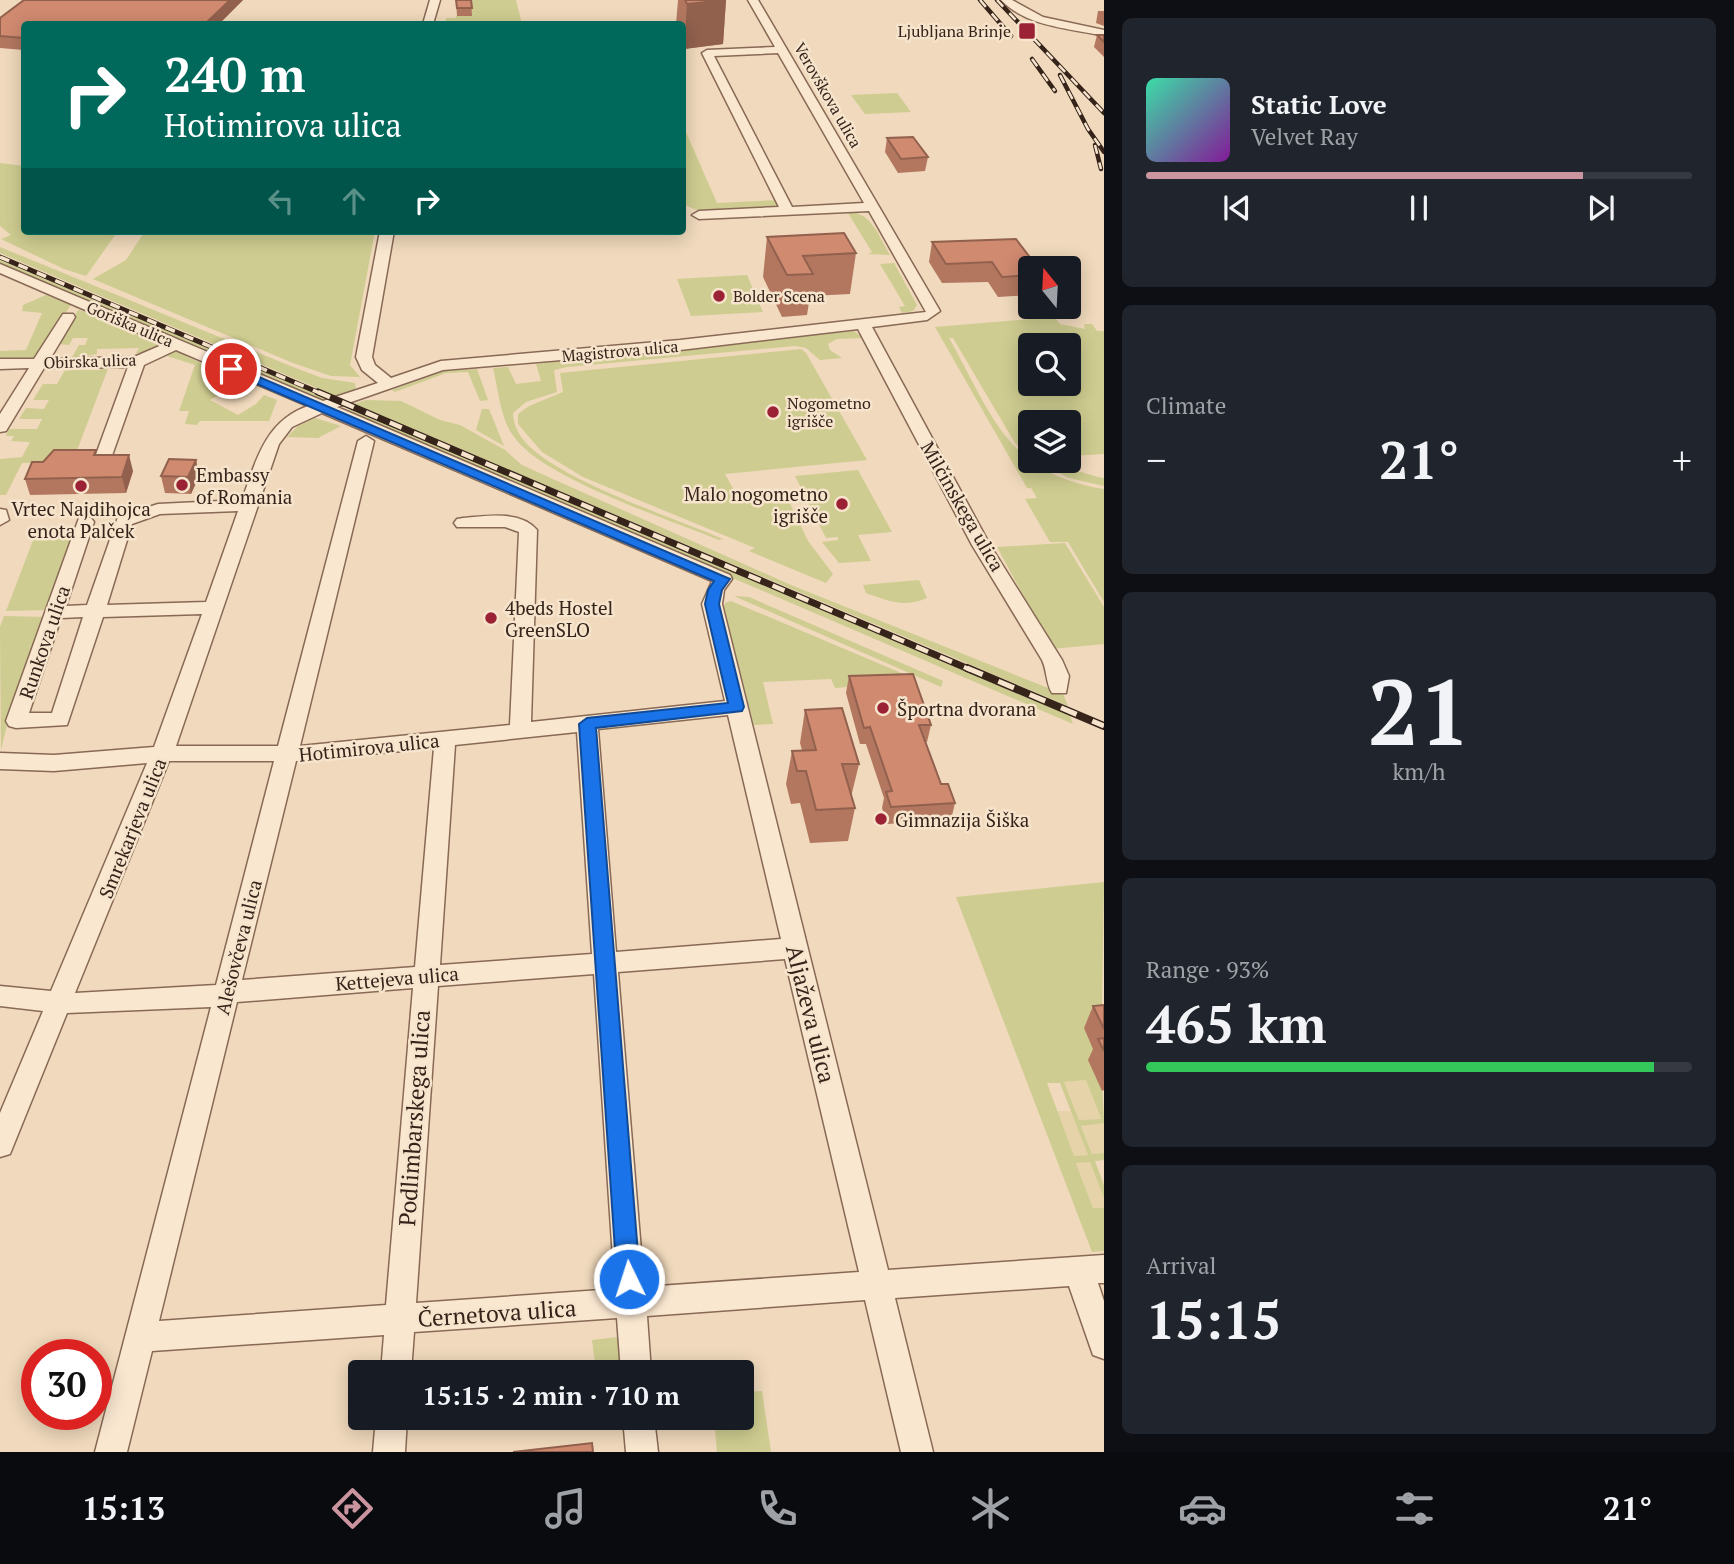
<!DOCTYPE html>
<meta charset="utf-8">
<style>
:root{--surface:#171b24;--page:#20242c;--text:#f1f3f6;--muted:#9ea1a6;--line:#363941;--accent:#ca959f}
body{margin:0;font-family:"PT Serif",serif;background:var(--page);color:var(--text);height:100vh;display:flex;flex-direction:column;font-size:26px;white-space:nowrap}
*{box-sizing:border-box;margin:0}
p{font-size:23px;color:var(--muted)}
.icon{flex:none;width:38px;height:38px;fill:none;stroke:currentColor;stroke-width:2;stroke-linecap:round;stroke-linejoin:round}
.map{position:relative;flex:1;overflow:hidden}
.side{display:flex;flex-direction:column;gap:18px;padding:18px;background:#0d0f14;width:630px}
.side>*{flex:none}
.guide{position:absolute;left:21px;top:21px;width:665px;height:214px;border-radius:7px;box-shadow:0 4px 18px #0003;background:#00695c;color:#fff;overflow:hidden}
.needle{width:46px;rotate:342deg}
.buttons{position:absolute;left:1018px;top:256px;display:grid;gap:14px}
.buttons a{display:grid;place-items:center;width:63px;height:63px;border-radius:7px;background:var(--surface);box-shadow:0 4px 18px #0003;font-size:35px}
.speed{position:absolute;left:21px;top:1339px;display:flex;gap:14px;font-size:35px;font-weight:700;text-align:center}
.speed>*{display:grid;place-content:center;width:91px;height:91px;border-radius:50%;background:var(--surface);box-shadow:0 4px 18px #0003;line-height:1}
.speed .limit{border:10px solid #d22;background:#fff;color:#111}
.pin{position:absolute;display:grid;place-items:center;width:60px;height:60px;color:#fff;margin:-30px;border:4px solid #fff;border-radius:50%;box-shadow:0 2px 7px #0007}
.me{position:absolute;width:77px;margin:-38px;rotate:356deg;stroke-linejoin:round;filter:drop-shadow(0 0 5px #0008)}
.turn{display:flex;align-items:center;gap:24px;height:147px;padding:0 28px;font-size:32px}
.turn .icon{width:91px;height:91px;stroke-width:2.5}
.turn b{display:block;font-size:49px;line-height:60px}
.lanes{display:flex;align-items:center;height:66px;padding:0 28px;background:#0003;justify-content:center;gap:35px;direction:ltr}
.lanes .off{opacity:.35}
.big{font-size:52px;font-weight:800;line-height:1.1}
.side .widget{flex:1;display:flex;flex-direction:column;justify-content:center;gap:10px;min-width:0;padding:0 24px;border-radius:10px;background:var(--page)}
.side .dial{align-items:center;gap:0}
.dial b{font-size:91px;line-height:1}
.song{display:flex;align-items:center;gap:21px}
.cover{width:84px;height:84px;border-radius:10px;background:linear-gradient(135deg,hsl(160 70% 55%),hsl(290 70% 35%))}
.played{height:7px;border-radius:4px;background:linear-gradient(90deg,var(--accent) 80%,var(--line) 80%)}
.keys{display:flex;justify-content:space-around;direction:ltr}
.heat{display:flex;justify-content:space-between;align-items:center;font-size:38px;direction:ltr}
.charge{height:10px;border-radius:5px;background:linear-gradient(90deg,#34c759 93%,var(--line) 0)}
.trip{position:absolute;left:348px;top:1360px;width:406px;height:70px;border-radius:7px;background:var(--surface);box-shadow:0 4px 18px #0003;font-weight:800;line-height:70px;text-align:center}
.menu{display:flex;height:112px;justify-content:space-around;align-items:center;background:#090b0e;color:var(--muted)}
.menu .icon{width:49px;height:49px}
.menu .on{color:var(--accent)}
.menu b{font-size:32px;color:var(--text)}
main{display:flex;flex:1;min-height:0}
.map>svg:first-child{display:block}
.farmland{fill:#e6d3a9}
.green{fill:#cecc90;fill-rule:evenodd}
.lines{fill:none;stroke-linecap:round;stroke-linejoin:round}
.minor-casing{stroke:#886955;stroke-width:3}
.minor{fill:#fae7d0;fill-rule:evenodd}
.rail-far3-casing{stroke:#36241b;stroke-width:4.5}
.rail-far2-casing{stroke:#36241b;stroke-width:5}
.rail-far1-casing{stroke:#36241b;stroke-width:7}
.rail-casing{stroke:#36241b;stroke-width:8}
.rail-far3{stroke:#f7e4cc;stroke-width:2.5;stroke-dasharray:9;stroke-linecap:butt}
.rail-far2{stroke:#f7e4cc;stroke-width:3.5;stroke-dasharray:10;stroke-linecap:butt}
.rail-far1{stroke:#f7e4cc;stroke-width:4.5;stroke-dasharray:13;stroke-linecap:butt}
.rail{stroke:#f7e4cc;stroke-width:5;stroke-dasharray:17;stroke-linecap:butt}
.wall{fill:#b37760}
.shaded-wall{fill:#92614e}
.building{fill:#d08a70;stroke:#92614e;stroke-width:2}
.route{fill:#1a73e8;stroke:#114b97;stroke-width:2}
.poi-dot{fill:#9a2234;stroke:#f7e4cc;stroke-width:2.5}
.labels{text-anchor:middle;dominant-baseline:central;stroke-width:5;stroke-linejoin:round;paint-order:stroke}
.far-poi-label{font-size:16px;fill:#36241b;stroke:#f7e4cc;text-anchor:start}
.far-street-label{font-size:16px;fill:#36241b;stroke:#f7e4cc}
.poi-label{font-size:19px;fill:#36241b;stroke:#f7e4cc;text-anchor:start}
.street-label{font-size:19px;fill:#36241b;stroke:#f7e4cc}
.near-street-label{font-size:23px;fill:#36241b;stroke:#f7e4cc}
</style>
<main>
<div class="map">
<svg width="1104" height="1452" viewBox="0 0 1104 1452">
<rect width="100%" height="100%" fill="#f0d9bc"/>
<g class="farmland">
<polygon points="1087,1080 1101,1119 1079,1120 1064,1082"/>
<polygon points="1057,1111 1071,1111 1088,1155 1073,1156"/>
<polygon points="1104,1123 1104,1153 1092,1154 1081,1125"/>
<polygon points="1090,1161 1104,1198 1104,1208 1093,1208 1076,1162"/>
</g>
<g class="green">
<polygon points="456,0 516,0 522,24 445,24 446,18 455,18 470,0"/>
<polygon points="897,93 911,112 865,114 851,95"/>
<polygon points="682,123 717,203 777,200 779,206 699,211 685,205"/>
<polygon points="0,163 24,166 24,231 118,231 86,276 64,269 1,239 11,235 0,226"/>
<path d="M 844,211 C 872,211 877,234 890,255 L 868,254 L 872,252 L 848,213 Z"/>
<polygon points="145,231 375,231 350,365 360,377 331,376 293,363 93,279 126,260"/>
<polygon points="0,247 288,365 322,378 355,383 356,390 338,397 0,253"/>
<polygon points="0,260 330,400 318,400 0,264"/>
<polygon points="894,263 917,305 913,311 902,313 899,307 905,306 880,264"/>
<polygon points="747,275 763,312 691,316 677,279"/>
<polygon points="46,295 71,305 35,359 0,360 0,351 26,350 42,313 22,311 23,305"/>
<polygon points="78,310 86,312 161,345 147,355 136,353 139,348 97,349 97,354 71,359 79,345 85,345 88,338 73,338 69,345 58,344"/>
<path d="M 1054,317 L 1060,324 L 1085,329 L 1084,324 L 1092,324 L 1097,331 L 1104,331 L 1104,454 L 1069,456 L 1069,422 L 1031,422 L 1031,458 L 1015,443 L 953,338 L 949,338 C 993,416 1006,473 1104,489 L 1104,602 L 1068,542 L 1050,542 L 1025,499 L 1037,498 L 1031,488 L 1027,488 L 935,327 ZM 1067,333 L 1078,335 L 1080,344 L 1069,345 L 1069,383 L 1031,383 L 1031,345 L 1068,345 L 1063,335 Z"/>
<path d="M 854,331 L 863,338 L 837,339 L 828,344 L 830,350 L 842,358 L 820,360 L 806,348 L 795,346 L 567,367 L 554,370 L 557,392 L 526,402 L 513,413 C 513,429 524,443 537,453 C 582,488 669,516 723,539 L 719,540 C 671,520 538,477 512,434 C 500,416 498,388 493,368 L 508,367 L 516,384 L 541,381 L 536,364 Z"/>
<polygon points="801,349 806,353 867,460 725,474 736,494 784,491 808,541 833,574 826,583 749,551 755,548 583,477 542,452 518,424 518,414 529,406 563,392 560,373"/>
<polygon points="173,350 248,385 247,388 230,389 210,400 238,415 256,404 264,395 277,400 269,421 200,421 197,425 185,424 189,411 179,411 195,365 167,356"/>
<polygon points="102,365 109,366 73,461 22,463 6,495 0,495 0,459 22,457 30,442 11,441 14,436 6,436 9,429 37,429 42,419 19,419 26,408 44,409 49,400 33,400 43,384 57,384 65,370 100,370"/>
<polygon points="477,369 488,400 480,401 468,372 446,373 395,392 392,390 444,371"/>
<polygon points="366,400 401,401 440,420 460,425 505,450 522,465 555,480 791,585 1063,694 1068,706 354,404"/>
<polygon points="351,408 1069,713 1073,724 348,413"/>
<polygon points="482,409 489,409 504,446 476,430"/>
<polygon points="315,418 341,426 318,438 287,437 298,426"/>
<path d="M 1033,460 C 1058,460 1079,474 1104,478 L 1104,486 L 1069,478 Z"/>
<polygon points="858,470 892,532 858,535 871,561 839,563 822,542 838,540 838,537 826,538 795,476"/>
<polygon points="78,529 49,610 6,611 37,530"/>
<polygon points="1065,543 1104,607 1104,644 1052,649 997,547"/>
<path d="M 919,580 L 927,598 C 904,608 889,601 866,593 L 863,585 Z"/>
<polygon points="734,596 749,597 943,681 941,687"/>
<polygon points="731,601 913,678 914,681 835,688 831,679 763,682 773,724 754,725 723,610 725,603"/>
<polygon points="4,616 47,617 13,700 1,750 0,627"/>
<path d="M 1104,882 L 1101,1062 L 1104,1123 L 1081,1126 L 1092,1154 L 1104,1153 L 1104,1160 L 1095,1161 L 1104,1185 L 1104,1198 L 1090,1162 L 1076,1163 L 1093,1208 L 1104,1208 L 1104,1251 L 1092,1252 L 956,897 ZM 1086,1080 L 1101,1118 L 1101,1119 L 1079,1120 L 1064,1082 ZM 1047,1083 L 1060,1083 L 1088,1155 L 1074,1156 Z"/>
<polygon points="618,1337 621,1372 596,1372 592,1340"/>
<polygon points="762,1391 771,1452 717,1452 714,1418 742,1418 742,1392"/>
</g>
<g class="lines">
<g class="minor-casing">
<g id="minor">
<polygon points="430,0 440,0 433,24 423,24"/>
<path d="M 748,0 L 758,0 L 940,311 L 927,320 L 872,327 L 990,545 L 1062,660 L 1069,676 L 1066,693 L 1052,693 C 1046,684 1047,670 1042,660 L 972,545 L 858,329 L 680,350 L 443,370 L 337,407 L 730,575 L 732,579 L 724,590 L 722,604 L 888,1270 L 1104,1255 L 1104,1283 L 1098,1283 L 1104,1301 L 1104,1359 L 1093,1355 L 1069,1286 L 895,1298 L 933,1452 L 901,1452 L 865,1300 L 647,1316 L 651,1372 L 621,1372 L 617,1318 L 414,1332 L 411,1372 L 381,1372 L 384,1335 L 152,1351 L 127,1452 L 95,1452 L 211,1007 L 67,1013 L 10,1154 L 0,1157 L 0,1113 L 43,1011 L 0,1006 L 0,986 L 51,991 L 147,763 L 54,771 L 0,769 L 0,753 L 54,755 L 154,747 L 202,614 L 103,617 L 67,725 L 16,728 L 9,726 L 6,721 L 79,518 L 91,518 L 94,522 L 66,606 L 87,605 L 118,517 L 158,504 L 242,500 C 256,461 265,421 308,406 L 176,350 L 144,365 L 109,464 L 97,464 L 94,460 L 128,367 L 44,368 L 6,431 L 0,432 L 0,414 L 29,368 L 0,369 L 0,359 L 34,359 L 63,314 L 73,314 L 75,317 L 50,359 L 134,357 L 164,344 L 0,273 L 0,264 L 323,401 L 378,383 L 362,370 L 356,357 L 380,231 L 394,231 L 372,357 L 375,365 L 391,378 L 441,361 L 680,340 L 926,312 L 869,211 L 699,219 L 692,215 L 699,211 L 779,207 L 702,53 L 707,50 L 775,47 ZM 778,53 L 864,203 L 792,207 L 714,56 ZM 322,413 L 712,581 L 702,604 L 725,701 L 531,722 L 537,530 C 520,510 486,516 463,518 L 457,519 L 454,523 L 457,527 L 505,527 L 519,532 L 510,725 L 300,746 L 374,441 L 366,436 L 358,441 L 278,746 L 176,746 L 279,444 L 292,427 ZM 238,511 L 206,602 L 107,605 L 132,524 L 160,514 ZM 83,617 L 52,713 L 29,713 L 61,618 ZM 728,715 L 781,939 L 616,952 L 598,729 ZM 577,732 L 592,954 L 440,965 L 455,745 ZM 434,748 L 415,967 L 242,980 L 296,761 ZM 169,761 L 274,761 L 216,985 L 75,993 ZM 785,959 L 859,1272 L 644,1287 L 618,972 ZM 594,974 L 615,1289 L 416,1303 L 438,986 ZM 413,988 L 386,1305 L 159,1321 L 237,1002 Z"/>
<path d="M 1001,0 L 1012,0 L 1043,17 L 1104,30 L 1104,36 C 1069,28 1027,27 1001,0 Z"/>
<polygon points="0,509 6,510 9,520 0,525"/>
<polygon points="376,1418 407,1418 405,1452 373,1452"/>
<polygon points="623,1418 654,1418 658,1452 626,1452"/>
</g>
</g>
<use href="#minor" class="minor"/>
<g class="rail-far3-casing">
<g id="rail-far3">
<polyline points="980,0 1011,36"/>
<polyline points="997,0 1104,113"/>
<polyline points="1032,59 1055,91"/>
<polyline points="1060,75 1088,129 1104,152"/>
<polyline points="1095,145 1101,169"/>
</g>
</g>
<g class="rail-far2-casing">
<polyline id="rail-far2" points="0,257 322,394"/>
</g>
<g class="rail-far1-casing">
<polyline id="rail-far1" points="318,392 971,670"/>
</g>
<g class="rail-casing">
<polyline id="rail" points="967,668 1104,726"/>
</g>
<use href="#rail-far3" class="rail-far3"/>
<use href="#rail-far2" class="rail-far2"/>
<use href="#rail-far1" class="rail-far1"/>
<use href="#rail" class="rail"/>
</g>
<g class="wall">
<polygon points="24,0 243,0 219,24 24,24 24,50 0,48 0,18"/>
<polygon points="456,0 471,0 472,16 457,16"/>
<polygon points="678,0 726,0 723,44 684,49 682,44 682,24 676,24"/>
<polygon points="1098,11 1104,11 1104,26 1096,23"/>
<polygon points="1097,35 1104,35 1104,57 1094,47"/>
<polygon points="887,138 928,157 925,171 898,173 885,152"/>
<polygon points="767,237 856,253 850,294 810,296 807,315 782,317 763,277"/>
<polygon points="932,242 1031,268 1031,295 998,297 988,282 942,283 929,262"/>
<polygon points="97,455 133,471 126,493 30,495 25,479 43,462"/>
<polygon points="196,460 199,476 191,494 165,493 161,476"/>
<polygon points="849,676 931,725 927,742 925,742 941,784 955,803 951,820 887,824 882,808 884,798 866,744 860,744 846,693"/>
<polygon points="805,710 859,764 851,797 855,808 848,841 810,843 800,803 791,804 786,784 792,751 802,750 800,743"/>
<polygon points="1104,1005 1104,1090 1102,1091 1088,1060 1093,1049 1084,1028 1093,1006"/>
</g>
<g class="shaded-wall">
<polygon points="230,0 243,0 219,24 205,24"/>
<polygon points="726,0 723,44 684,49 687,4"/>
<polygon points="129,455 133,471 126,493 122,477"/>
<polygon points="196,460 199,476 191,494 188,477"/>
</g>
<g class="building">
<polygon points="24,0 230,0 205,24 24,24 24,38 0,36 0,18"/>
<polygon points="456,0 471,0 472,8 457,8"/>
<polygon points="685,0 726,0 687,4"/>
<polygon points="1097,35 1104,35 1104,42"/>
<polygon points="913,137 928,157 901,159 887,138"/>
<polygon points="844,233 856,253 803,256 813,274 787,275 767,237"/>
<polygon points="1016,239 1038,268 1031,268 1031,275 1002,277 992,262 946,264 932,242"/>
<polygon points="54,450 96,450 94,455 129,455 122,477 25,479 32,462 43,462"/>
<polygon points="169,459 196,460 188,477 161,476"/>
<polygon points="913,674 931,725 919,725 941,784 948,784 955,803 891,807 886,792 892,791 870,727 864,728 849,676"/>
<polygon points="842,708 859,764 842,764 855,808 816,810 806,771 797,771 792,751 816,750 805,710"/>
<polygon points="1104,1005 1104,1029 1093,1006"/>
<polygon points="1104,1038 1104,1051 1098,1039"/>
<polygon points="592,1443 593,1452 513,1452"/>
</g>
<polygon class="route" points="231,365 730,579 722,590 719,604 744,707 742,711 596,728 640,1279 636,1287 629,1290 621,1287 617,1279 579,724 587,718 728,703 705,604 708,590 714,581 227,371 225,369"/>
<g class="poi-dot">
<rect x="1018" y="22" width="18" height="18" rx="3.5"/>
<circle cx="719" cy="296" r="7"/>
<circle cx="773" cy="412" r="7"/>
<circle cx="182" cy="485" r="7"/>
<circle cx="81" cy="486" r="7"/>
<circle cx="842" cy="504" r="7"/>
<circle cx="491" cy="618" r="7"/>
<circle cx="883" cy="708" r="7"/>
<circle cx="881" cy="819" r="7"/>
</g>
<g class="labels">
<g class="far-poi-label">
<text x="1011" y="31" text-anchor="end">Ljubljana Brinje</text>
<text x="733" y="296">Bolder Scena</text>
<text x="787" y="403">Nogometno<tspan x="787" dy="18">igrišče</tspan></text>
</g>
<g class="far-street-label">
<text transform="translate(828 95) rotate(60)">Verovškova ulica</text>
<text transform="translate(130 324) rotate(23)">Goriška ulica</text>
<text transform="translate(620 351) rotate(-5)">Magistrova ulica</text>
<text transform="translate(90 361) rotate(-2)">Obirska ulica</text>
</g>
<g class="poi-label">
<text x="196" y="474">Embassy<tspan x="196" dy="22">of Romania</tspan></text>
<text x="828" y="493" text-anchor="end">Malo nogometno<tspan x="828" dy="22">igrišče</tspan></text>
<text x="81" y="508" text-anchor="middle">Vrtec Najdihojca<tspan x="81" dy="22">enota Palček</tspan></text>
<text x="505" y="607">4beds Hostel<tspan x="505" dy="22">GreenSLO</tspan></text>
<text x="897" y="708">Športna dvorana</text>
<text x="895" y="819">Gimnazija Šiška</text>
</g>
<g class="street-label">
<text transform="translate(963 506) rotate(60)">Milčinskega ulica</text>
<text transform="translate(44 642) rotate(-71)">Runkova ulica</text>
<text transform="translate(369 747) rotate(-6)">Hotimirova ulica</text>
<text transform="translate(132 828) rotate(-68)">Smrekarjeva ulica</text>
<text transform="translate(238 947) rotate(-76)">Alešovčeva ulica</text>
<text transform="translate(397 978) rotate(-5)">Kettejeva ulica</text>
</g>
<g class="near-street-label">
<text transform="translate(811 1014) rotate(76)">Aljaževa ulica</text>
<text transform="translate(414 1118) rotate(-86)">Podlimbarskega ulica</text>
<text transform="translate(497 1313) rotate(-4)">Černetova ulica</text>
</g>
</g>
</svg>
<div class="buttons">
<a><svg class="needle" viewBox="-14 -14 28 28"><path d="M0-13l5 13h-10z" fill="#e53935"/><path d="M0 13l5-13h-10z" fill="#9ea1a6"/></svg></a>
<a><svg class="icon" aria-label="search" viewBox="0 0 24 24"><circle cx="10" cy="10" r="6"/><path d="M15 15l6 6"/></svg></a>
<a><svg class="icon" aria-label="layers" viewBox="0 0 24 24"><path d="M12 4l9 5-9 5-9-5zM3 14l9 5 9-5"/></svg></a>
</div>
<div class="speed"><div class="limit">30</div></div>
<div class="pin" style="left:231px;top:369px;background:#d93025"><svg class="icon" aria-label="arrive" viewBox="0 0 24 24"><path d="M6 21V4h12l-3 4 3 4H6"/></svg></div>
<svg class="me" style="left:629px;top:1279px" viewBox="-20 -20 40 40"><circle r="17" fill="#1a73e8" stroke="#fff" stroke-width="3"/><path d="M0-11L8 9 0 5-8 9z" fill="#fff"/></svg>
<div class="trip">15:15 · 2 min · 710 m</div>
<div class="guide">
<div class="turn"><svg class="icon" aria-label="right" viewBox="0 0 24 24"><path d="M7 20v-9h11M14 6l5 5-5 5"/></svg><div><b>240 m</b>Hotimirova ulica</div></div>
<div class="lanes"><svg class="icon off" aria-label="left" viewBox="0 0 24 24"><path d="M17 20v-9H6M10 6l-5 5 5 5"/></svg><svg class="icon off" aria-label="ahead" viewBox="0 0 24 24"><path d="M12 20V5M6 11l6-6 6 6"/></svg><svg class="icon" aria-label="right" viewBox="0 0 24 24"><path d="M7 20v-9h11M14 6l5 5-5 5"/></svg></div>
</div>
</div>
<section class="side">
<div class="widget">
<div class="song"><i class="cover"></i><div><b>Static Love</b><p>Velvet Ray</p></div></div>
<div class="played"></div>
<div class="keys"><svg class="icon" aria-label="previous" viewBox="0 0 24 24"><path d="M18 5L8 12l10 7zM5 5v14"/></svg><svg class="icon" aria-label="pause" viewBox="0 0 24 24"><path d="M8 5v14M16 5v14"/></svg><svg class="icon" aria-label="next" viewBox="0 0 24 24"><path d="M6 5l10 7-10 7zM19 5v14"/></svg></div>
</div>
<div class="widget"><p>Climate</p>
<div class="heat"><a>−</a><b class="big">21°</b><a>+</a></div>
</div>
<div class="widget dial"><b>21</b><p>km/h</p></div>
<div class="widget"><p>Range · 93%</p><b class="big">465 km</b><div class="charge"></div></div>
<div class="widget"><p>Arrival</p><b class="big">15:15</b></div>
</section>
</main>
<nav class="menu">
<b>15:13</b>
<svg class="icon on" aria-label="directions" viewBox="0 0 24 24"><path d="M12 3l9 9-9 9-9-9zM9 14v-3h6M13 9l2 2-2 2"/></svg>
<svg class="icon" aria-label="music" viewBox="0 0 24 24"><path d="M9 18V5l10-2v13"/><circle cx="6" cy="18" r="3"/><circle cx="16" cy="16" r="3"/></svg>
<svg class="icon" aria-label="phone" viewBox="0 0 24 24"><path d="M5 4h4l2 5-3 2q2 4 5 5l2-3 5 2v4C11 20 4 13 5 4z"/></svg>
<svg class="icon" aria-label="climate" viewBox="0 0 24 24"><path d="M12 3v18M4 7l16 10M4 17L20 7"/></svg>
<svg class="icon" aria-label="car" viewBox="0 0 24 24"><path d="M5 17H2v-5l4-1 3-4h7l3 4 3 1v5h-3M9 17h6M6 11h13"/><circle cx="7" cy="17" r="2"/><circle cx="17" cy="17" r="2"/></svg>
<svg class="icon" aria-label="filters" viewBox="0 0 24 24"><path d="M4 7h16M4 17h16"/><circle cx="9" cy="7" r="2"/><circle cx="15" cy="17" r="2"/></svg>
<b>21°</b>
</nav>
